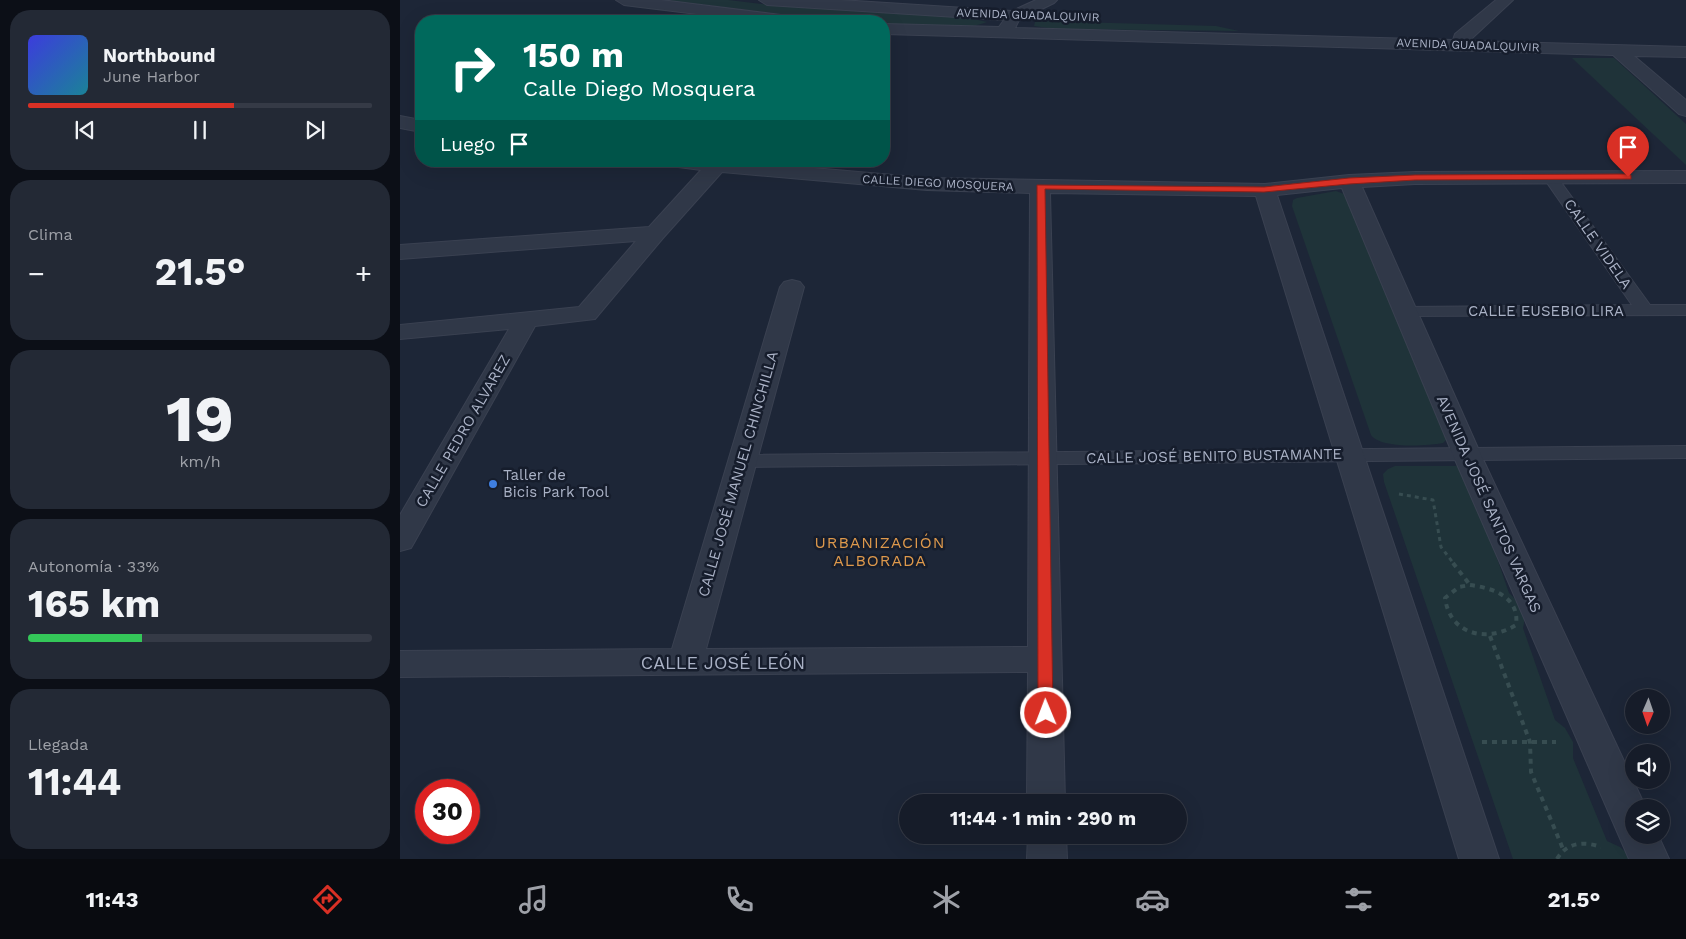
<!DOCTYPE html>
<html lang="es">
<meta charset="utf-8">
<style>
:root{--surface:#161c29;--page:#232935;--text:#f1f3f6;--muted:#9ea1a8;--line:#353a46;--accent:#d93025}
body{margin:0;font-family:"Work Sans",sans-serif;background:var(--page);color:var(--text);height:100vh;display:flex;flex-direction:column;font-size:19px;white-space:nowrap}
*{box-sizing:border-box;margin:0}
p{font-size:16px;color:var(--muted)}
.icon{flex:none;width:28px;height:28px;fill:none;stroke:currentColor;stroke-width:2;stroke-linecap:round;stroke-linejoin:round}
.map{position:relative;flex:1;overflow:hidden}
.panel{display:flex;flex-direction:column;gap:10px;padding:10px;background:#0c0f17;width:400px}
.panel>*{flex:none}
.top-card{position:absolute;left:15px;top:15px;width:475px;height:152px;border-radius:20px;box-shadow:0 5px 20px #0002,0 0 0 1px var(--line);background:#00695c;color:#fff;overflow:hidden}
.needle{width:32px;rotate:182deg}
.tools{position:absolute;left:1225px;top:689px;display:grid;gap:10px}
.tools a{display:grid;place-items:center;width:45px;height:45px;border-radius:50%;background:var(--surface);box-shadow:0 5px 20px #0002,0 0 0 1px var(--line);font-size:25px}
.speed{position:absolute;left:15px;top:779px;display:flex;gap:10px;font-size:25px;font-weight:700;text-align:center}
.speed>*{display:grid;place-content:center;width:65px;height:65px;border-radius:50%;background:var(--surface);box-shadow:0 5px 20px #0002,0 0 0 1px var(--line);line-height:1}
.speed .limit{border:8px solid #d22;background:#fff;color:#111}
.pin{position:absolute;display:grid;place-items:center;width:42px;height:42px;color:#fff;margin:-51px -21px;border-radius:50% 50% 50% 0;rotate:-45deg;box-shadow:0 0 5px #0007}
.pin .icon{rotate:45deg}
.me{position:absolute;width:55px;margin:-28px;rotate:359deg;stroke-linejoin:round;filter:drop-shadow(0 0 4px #0008)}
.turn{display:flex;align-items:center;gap:18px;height:105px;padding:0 25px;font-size:22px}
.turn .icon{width:65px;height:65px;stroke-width:2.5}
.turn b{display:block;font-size:35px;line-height:42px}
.then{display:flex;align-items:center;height:48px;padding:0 25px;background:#0003;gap:10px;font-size:19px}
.big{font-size:38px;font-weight:700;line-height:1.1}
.panel .tile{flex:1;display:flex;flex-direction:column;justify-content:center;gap:8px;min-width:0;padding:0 18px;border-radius:20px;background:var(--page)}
.panel .dial{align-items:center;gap:0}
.dial b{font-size:65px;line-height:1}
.song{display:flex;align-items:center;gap:15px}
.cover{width:60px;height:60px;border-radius:8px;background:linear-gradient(135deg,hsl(240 70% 55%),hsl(190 70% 35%))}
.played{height:5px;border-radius:2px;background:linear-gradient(90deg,var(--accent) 60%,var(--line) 60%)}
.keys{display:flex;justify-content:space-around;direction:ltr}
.heat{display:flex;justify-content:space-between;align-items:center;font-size:28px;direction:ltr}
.charge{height:8px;border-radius:4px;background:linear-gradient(90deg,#34c759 33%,var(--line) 0)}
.trip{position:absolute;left:499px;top:794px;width:288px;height:50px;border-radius:25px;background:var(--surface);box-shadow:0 5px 20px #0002,0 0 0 1px var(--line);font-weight:700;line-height:50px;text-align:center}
.dock{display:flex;height:80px;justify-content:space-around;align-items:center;background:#090b10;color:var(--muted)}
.dock .icon{width:35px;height:35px}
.dock .current{color:var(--accent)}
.dock b{font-size:22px;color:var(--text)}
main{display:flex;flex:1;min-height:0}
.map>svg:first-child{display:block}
.green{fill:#1f3339}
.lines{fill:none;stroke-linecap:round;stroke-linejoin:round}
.service-casing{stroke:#3a4151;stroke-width:2}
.minor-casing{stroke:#3a4151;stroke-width:2}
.path-far1{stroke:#374d51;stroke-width:3;stroke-dasharray:4 4;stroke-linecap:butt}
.path{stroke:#374d51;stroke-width:4;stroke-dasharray:5 5;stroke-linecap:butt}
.service{fill:#303848;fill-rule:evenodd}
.minor{fill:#303848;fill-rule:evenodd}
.route{fill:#d93025;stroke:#8d1f18}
.shop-dot{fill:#3f7fe0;stroke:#161d2c;stroke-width:2}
.labels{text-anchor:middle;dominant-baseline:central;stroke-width:5;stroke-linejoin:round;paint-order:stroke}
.far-street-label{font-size:12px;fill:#aab2c6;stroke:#161d2c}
.street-label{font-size:15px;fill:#aab2c6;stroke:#161d2c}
.poi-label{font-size:15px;fill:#aab2c6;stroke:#161d2c;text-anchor:start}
.neighbourhood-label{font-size:16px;letter-spacing:1px;fill:#de994c;stroke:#161d2c}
.near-street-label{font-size:18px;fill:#aab2c6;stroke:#161d2c}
</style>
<main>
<section class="panel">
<div class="tile">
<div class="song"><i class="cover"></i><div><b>Northbound</b><p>June Harbor</p></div></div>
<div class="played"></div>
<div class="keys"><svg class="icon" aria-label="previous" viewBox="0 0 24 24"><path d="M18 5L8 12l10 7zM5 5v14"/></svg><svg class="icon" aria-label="pause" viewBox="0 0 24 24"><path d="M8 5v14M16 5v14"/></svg><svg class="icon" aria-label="next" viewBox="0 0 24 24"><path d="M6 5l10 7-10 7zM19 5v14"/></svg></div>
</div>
<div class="tile"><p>Clima</p>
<div class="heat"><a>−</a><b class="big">21.5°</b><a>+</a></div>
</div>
<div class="tile dial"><b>19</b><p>km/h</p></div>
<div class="tile"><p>Autonomía · 33%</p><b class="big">165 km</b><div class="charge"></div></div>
<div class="tile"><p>Llegada</p><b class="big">11:44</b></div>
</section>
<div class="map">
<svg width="1286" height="859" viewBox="0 0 1286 859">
<rect width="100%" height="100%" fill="#1d2637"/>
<g class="green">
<path d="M 266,0 L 328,0 L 378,6 L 560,16 L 587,22 C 561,33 512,26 484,24 L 484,21 L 405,17 Z"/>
<polygon points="643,21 816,26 839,31 654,29 634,26 635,22"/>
<polygon points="1172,58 1214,58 1286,124 1286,165"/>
<path d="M 936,191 L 947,195 L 1047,439 L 1043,443 C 1027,446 981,449 971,435 L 892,206 L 893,200 L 897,198 Z"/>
<path d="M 995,466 L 1062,466 L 1070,480 L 1109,593 C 1120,603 1127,614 1123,628 L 1155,720 L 1165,728 L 1173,742 L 1173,758 L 1207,841 L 1220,847 L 1233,859 L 1113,859 L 984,482 L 983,474 L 988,469 Z"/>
</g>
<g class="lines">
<g class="service-casing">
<g id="service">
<polygon points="1150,173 1155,174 1250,305 1286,305 1286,315 1000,316 997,312 1000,308 1006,307 1232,305 1143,177"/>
<polygon points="1286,446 1286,458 342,467 335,466 332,461 335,456 342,455"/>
</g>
</g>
<g class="minor-casing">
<g id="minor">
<polygon points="216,0 261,0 389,16 397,21 354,21 224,5"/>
<polygon points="359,0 440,0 612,11 636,0 657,0 654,3 619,20 615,28 1053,40 1055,34 1096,0 1113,0 1069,41 1286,47 1286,57 1234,56 1286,100 1286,116 1279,114 1213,55 484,34 484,24 599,27 604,20 367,5"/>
<polygon points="0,116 21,120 21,132 0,128"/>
<polygon points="260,161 333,161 527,178 865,184 949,175 1015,172 1286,171 1286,183 1015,184 962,187 1081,455 1246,808 1234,808 1234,835 1258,835 1269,859 1229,859 1053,455 942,188 877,195 1099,859 1059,859 856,196 650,193 665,802 627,802 628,672 0,677 0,651 272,649 380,287 384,282 392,280 400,282 404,287 306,649 628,647 630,193 527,190 322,172 263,238 195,319 135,326 15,541 11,548 0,551 0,515 109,329 0,339 0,325 179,307 236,241 0,259 0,245 249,227 301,170 263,165"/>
<polygon points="628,835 666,835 667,859 627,859"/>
</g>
</g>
<polyline class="path-far1" points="999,494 1033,500 1041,547 1054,564"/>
<g class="path">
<polyline points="1053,563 1070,585"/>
<path d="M 1070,585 C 1093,588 1120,597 1116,625 C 1087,643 1050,635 1045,598 L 1059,587 Z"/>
<polyline points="1090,636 1130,742 1131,772 1163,849"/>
<polyline points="1082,742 1156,742"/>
<path d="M 1157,859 C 1167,842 1184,841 1201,847"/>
</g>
<use href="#service" class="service"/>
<use href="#minor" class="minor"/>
</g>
<polygon class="route" points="1228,174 1231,175 1231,179 1015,180 949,184 864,192 645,189 653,713 651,717 640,717 638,713 637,185 864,187 949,178 1015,175"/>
<circle class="shop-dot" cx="93" cy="484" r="5"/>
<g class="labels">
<g class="far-street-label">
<text transform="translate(628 15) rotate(2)">AVENIDA GUADALQUIVIR</text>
<text transform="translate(1068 45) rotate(2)">AVENIDA GUADALQUIVIR</text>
<text transform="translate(538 183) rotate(3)">CALLE DIEGO MOSQUERA</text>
</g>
<g class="street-label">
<text transform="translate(1198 244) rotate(55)">CALLE VIDELA</text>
<text x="1146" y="311">CALLE EUSEBIO LIRA</text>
<text transform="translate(63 431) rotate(-60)">CALLE PEDRO ALVAREZ</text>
<text transform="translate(814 456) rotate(-1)">CALLE JOSÉ BENITO BUSTAMANTE</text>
<text transform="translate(338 474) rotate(-74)">CALLE JOSÉ MANUEL CHINCHILLA</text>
<text transform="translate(1089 504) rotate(66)">AVENIDA JOSÉ SANTOS VARGAS</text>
</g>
<g class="poi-label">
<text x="103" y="475">Taller de<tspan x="103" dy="17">Bicis Park Tool</tspan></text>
</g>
<g class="neighbourhood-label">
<text x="480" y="542">URBANIZACIÓN<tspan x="480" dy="18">ALBORADA</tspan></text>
</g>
<g class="near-street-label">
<text x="323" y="662">CALLE JOSÉ LEÓN</text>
</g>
</g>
</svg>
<div class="tools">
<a><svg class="needle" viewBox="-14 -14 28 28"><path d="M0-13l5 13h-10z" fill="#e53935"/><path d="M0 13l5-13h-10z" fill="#9ea1a8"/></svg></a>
<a><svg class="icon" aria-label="sound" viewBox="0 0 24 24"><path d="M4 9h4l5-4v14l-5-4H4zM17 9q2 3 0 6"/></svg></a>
<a><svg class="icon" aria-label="layers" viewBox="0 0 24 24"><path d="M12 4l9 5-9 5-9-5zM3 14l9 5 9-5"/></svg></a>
</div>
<div class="speed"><div class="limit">30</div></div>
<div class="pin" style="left:1228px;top:177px;background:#d93025"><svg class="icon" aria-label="arrive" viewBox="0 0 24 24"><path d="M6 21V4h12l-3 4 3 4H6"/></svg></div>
<svg class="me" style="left:646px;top:713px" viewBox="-20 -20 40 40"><circle r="17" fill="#d93025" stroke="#fff" stroke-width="3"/><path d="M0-11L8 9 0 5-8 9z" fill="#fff"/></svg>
<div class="trip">11:44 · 1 min · 290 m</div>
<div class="top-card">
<div class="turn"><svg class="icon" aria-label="right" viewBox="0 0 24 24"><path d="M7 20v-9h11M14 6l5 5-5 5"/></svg><div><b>150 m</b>Calle Diego Mosquera</div></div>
<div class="then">Luego<svg class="icon" aria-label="arrive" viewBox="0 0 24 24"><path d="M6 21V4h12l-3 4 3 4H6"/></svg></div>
</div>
</div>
</main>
<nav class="dock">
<b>11:43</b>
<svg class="icon current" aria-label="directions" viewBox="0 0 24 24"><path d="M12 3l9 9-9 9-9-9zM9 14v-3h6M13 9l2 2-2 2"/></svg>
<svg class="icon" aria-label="music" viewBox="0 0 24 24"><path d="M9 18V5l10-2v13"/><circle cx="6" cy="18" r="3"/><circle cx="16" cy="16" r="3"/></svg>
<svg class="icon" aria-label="phone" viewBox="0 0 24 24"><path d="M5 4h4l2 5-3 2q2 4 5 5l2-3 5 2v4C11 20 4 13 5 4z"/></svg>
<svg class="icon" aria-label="climate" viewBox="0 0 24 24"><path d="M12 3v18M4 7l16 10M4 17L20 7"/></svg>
<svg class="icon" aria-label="car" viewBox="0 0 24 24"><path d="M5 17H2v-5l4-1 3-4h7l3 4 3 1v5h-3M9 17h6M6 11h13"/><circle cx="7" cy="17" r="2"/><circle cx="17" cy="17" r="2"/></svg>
<svg class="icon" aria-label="filters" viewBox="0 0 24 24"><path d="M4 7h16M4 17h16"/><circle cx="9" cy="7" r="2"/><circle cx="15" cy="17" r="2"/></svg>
<b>21.5°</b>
</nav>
